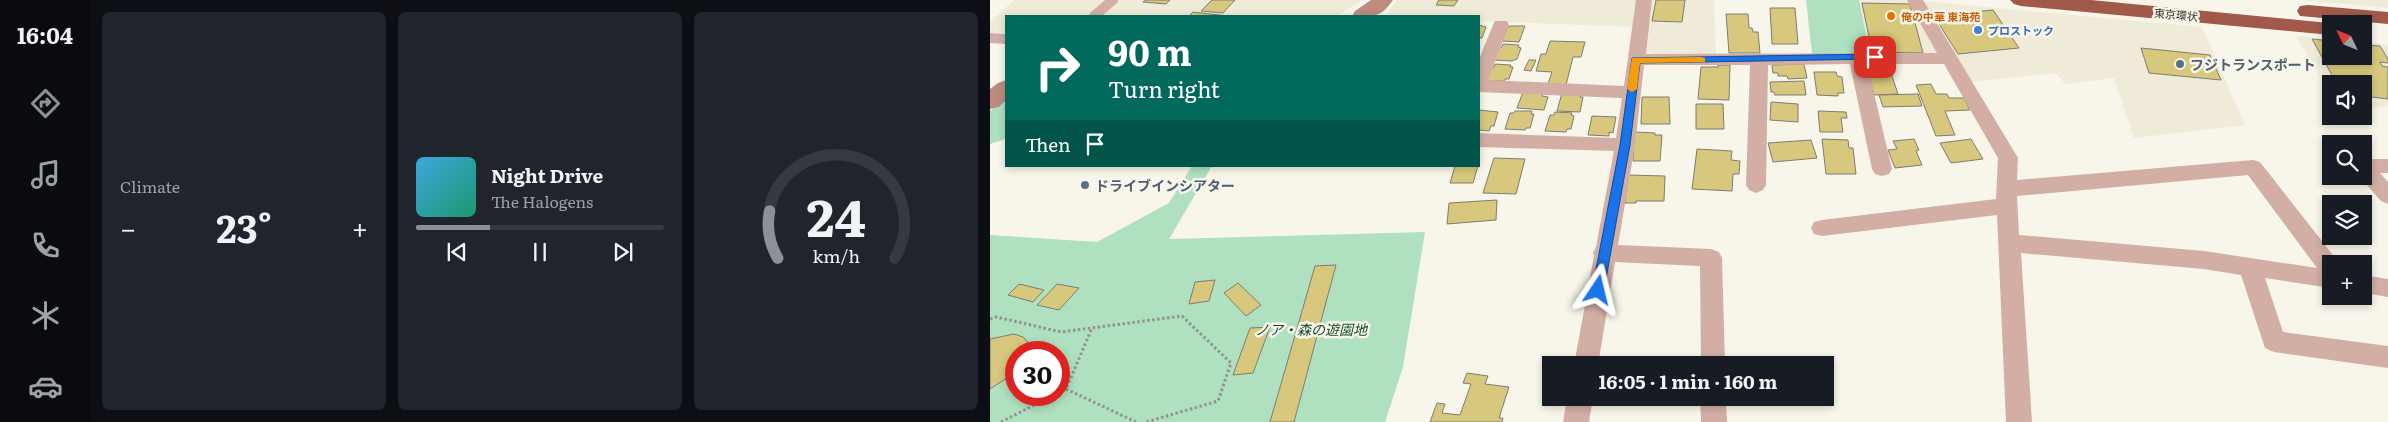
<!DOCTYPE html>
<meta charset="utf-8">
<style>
:root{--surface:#171b24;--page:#20242c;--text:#f1f3f6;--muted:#9ea1a6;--line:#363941;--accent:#8c9099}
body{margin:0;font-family:Literata,"Noto Sans JP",serif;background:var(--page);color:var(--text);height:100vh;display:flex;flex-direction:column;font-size:19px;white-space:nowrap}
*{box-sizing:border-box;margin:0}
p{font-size:16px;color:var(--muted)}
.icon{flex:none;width:28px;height:28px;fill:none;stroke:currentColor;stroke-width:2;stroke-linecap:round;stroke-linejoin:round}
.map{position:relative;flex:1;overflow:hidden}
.drawer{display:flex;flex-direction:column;gap:12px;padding:12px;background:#0d0f14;width:900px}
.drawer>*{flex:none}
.top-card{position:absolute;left:15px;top:15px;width:475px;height:152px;border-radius:0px;box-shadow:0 2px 8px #0003;background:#00695c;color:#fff;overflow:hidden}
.needle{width:32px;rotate:313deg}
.fabs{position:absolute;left:1332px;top:15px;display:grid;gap:10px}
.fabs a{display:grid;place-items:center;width:50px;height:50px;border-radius:0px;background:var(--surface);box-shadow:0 2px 8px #0003;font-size:25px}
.speed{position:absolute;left:15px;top:341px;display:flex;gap:10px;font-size:25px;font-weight:700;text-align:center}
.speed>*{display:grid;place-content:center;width:65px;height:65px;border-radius:50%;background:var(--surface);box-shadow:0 2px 8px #0003;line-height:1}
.speed .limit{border:8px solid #d22;background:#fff;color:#111}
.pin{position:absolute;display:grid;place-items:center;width:42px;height:42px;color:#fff;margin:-21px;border-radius:10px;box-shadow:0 2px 8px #0006}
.me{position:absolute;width:55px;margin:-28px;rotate:10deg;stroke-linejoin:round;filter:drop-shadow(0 0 4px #0008)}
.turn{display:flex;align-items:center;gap:18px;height:105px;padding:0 20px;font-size:22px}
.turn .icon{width:65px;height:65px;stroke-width:2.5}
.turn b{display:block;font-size:35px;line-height:42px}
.then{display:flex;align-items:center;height:48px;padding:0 20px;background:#0003;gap:10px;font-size:19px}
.big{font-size:38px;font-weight:700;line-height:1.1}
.drawer .tile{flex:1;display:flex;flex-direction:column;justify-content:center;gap:8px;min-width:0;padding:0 18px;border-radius:8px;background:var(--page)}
.drawer .dial{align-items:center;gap:0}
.dial svg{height:130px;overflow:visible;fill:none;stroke:var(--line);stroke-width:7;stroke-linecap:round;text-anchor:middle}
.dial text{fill:var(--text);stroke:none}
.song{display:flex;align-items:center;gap:15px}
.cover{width:60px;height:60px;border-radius:8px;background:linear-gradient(135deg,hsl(200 70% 55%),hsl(160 70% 35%))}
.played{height:5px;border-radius:2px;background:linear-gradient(90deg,var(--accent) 30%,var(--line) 30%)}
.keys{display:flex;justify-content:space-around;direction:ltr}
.heat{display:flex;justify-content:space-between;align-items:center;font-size:28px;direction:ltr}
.drawer .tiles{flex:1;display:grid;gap:12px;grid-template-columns:repeat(3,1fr)}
.trip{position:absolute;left:552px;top:356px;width:292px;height:50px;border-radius:0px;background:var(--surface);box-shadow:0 2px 8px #0003;font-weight:700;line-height:50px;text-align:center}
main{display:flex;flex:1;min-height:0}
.dock{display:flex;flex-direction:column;width:90px;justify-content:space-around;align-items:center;background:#090b0e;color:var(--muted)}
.dock .icon{width:35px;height:35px}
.dock .current{color:var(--accent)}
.dock b{font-size:22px;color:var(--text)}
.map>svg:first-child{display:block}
.built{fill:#efebd8}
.green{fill:#afe0bf;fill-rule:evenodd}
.building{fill:#d7c87d;stroke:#7f7d72}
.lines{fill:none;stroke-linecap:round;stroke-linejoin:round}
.path{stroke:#94938b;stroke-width:3;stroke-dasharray:2.5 2.5;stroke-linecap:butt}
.lane{stroke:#d2aea5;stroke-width:10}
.street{fill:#d2aea5;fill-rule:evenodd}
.secondary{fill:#be8b7f;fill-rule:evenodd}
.highway{fill:#a15a4a;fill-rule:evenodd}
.route{fill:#1a73e8;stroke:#114b97}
.slow{fill:#f59e0b}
.food-dot{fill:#e8710a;stroke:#f8f6ea;stroke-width:2}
.shop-dot{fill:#3f7fe0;stroke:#f8f6ea;stroke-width:2}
.service-dot{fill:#5c6f8a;stroke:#f8f6ea;stroke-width:2}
.labels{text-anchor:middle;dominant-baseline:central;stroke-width:5;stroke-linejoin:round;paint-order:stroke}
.far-street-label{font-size:11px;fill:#2f2e2a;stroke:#f8f6ea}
.far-food-label{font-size:11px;font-weight:bold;fill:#c56008;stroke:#f8f6ea;text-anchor:start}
.far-shop-label{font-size:11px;font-weight:bold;fill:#366cbe;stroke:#f8f6ea;text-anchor:start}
.service-label{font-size:14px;font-weight:bold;fill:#4e5e75;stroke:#f8f6ea;text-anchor:start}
.park-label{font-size:14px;font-style:italic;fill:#13492c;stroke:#f8f6ea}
</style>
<main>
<nav class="dock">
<b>16:04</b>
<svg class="icon current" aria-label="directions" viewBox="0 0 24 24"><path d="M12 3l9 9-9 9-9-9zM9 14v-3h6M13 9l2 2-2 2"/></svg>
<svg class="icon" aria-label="music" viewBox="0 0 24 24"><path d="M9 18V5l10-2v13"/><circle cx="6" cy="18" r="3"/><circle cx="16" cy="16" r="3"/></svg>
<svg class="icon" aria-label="phone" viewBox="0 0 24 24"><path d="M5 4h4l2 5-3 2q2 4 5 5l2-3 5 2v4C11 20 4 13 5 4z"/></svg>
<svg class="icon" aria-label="climate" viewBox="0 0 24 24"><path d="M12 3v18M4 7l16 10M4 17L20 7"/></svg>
<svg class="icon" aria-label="car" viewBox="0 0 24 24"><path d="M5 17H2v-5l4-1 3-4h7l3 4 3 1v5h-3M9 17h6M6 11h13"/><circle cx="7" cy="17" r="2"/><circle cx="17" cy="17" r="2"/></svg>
</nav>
<section class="drawer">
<div class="tiles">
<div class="tile"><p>Climate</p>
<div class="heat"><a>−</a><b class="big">23°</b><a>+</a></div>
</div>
<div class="tile">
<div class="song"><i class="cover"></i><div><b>Night Drive</b><p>The Halogens</p></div></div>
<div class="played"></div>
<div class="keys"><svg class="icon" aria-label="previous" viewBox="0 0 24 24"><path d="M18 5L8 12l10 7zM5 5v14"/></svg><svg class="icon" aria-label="pause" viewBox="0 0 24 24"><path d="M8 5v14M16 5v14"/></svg><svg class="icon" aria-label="next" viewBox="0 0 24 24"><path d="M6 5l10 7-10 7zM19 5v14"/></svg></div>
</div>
<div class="tile dial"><svg viewBox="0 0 100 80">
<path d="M14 69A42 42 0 1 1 86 69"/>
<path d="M14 69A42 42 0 0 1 9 40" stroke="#8c9099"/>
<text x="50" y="56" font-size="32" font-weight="700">24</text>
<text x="50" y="72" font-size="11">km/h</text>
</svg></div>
</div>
</section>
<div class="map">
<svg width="1398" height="422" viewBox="0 0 1398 422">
<rect width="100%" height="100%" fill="#f8f6ea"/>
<g class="built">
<polygon points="24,0 373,0 346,16 16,16 16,33 0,33 0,22"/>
<polygon points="407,0 650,0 647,27 489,21 489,16 396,16"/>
<polygon points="662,0 724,0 726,55 664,55 657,50"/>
<polygon points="869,0 919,0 950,54 880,54"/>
<polygon points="1309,0 1398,0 1398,8"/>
<polygon points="932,1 1212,27 1255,125 1144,138 1124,78 1075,84 1066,73 982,82"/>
<polygon points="1306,36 1341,39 1341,56 1374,56 1374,42 1398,45 1398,106 1374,109 1374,84 1341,84 1341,97"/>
</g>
<g class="green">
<polygon points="816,0 869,0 880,54 822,54"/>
<polygon points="16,98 16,139 0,144 0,111"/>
<path d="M 202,166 L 222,166 L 179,239 L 435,232 L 413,367 L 395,422 L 0,422 L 0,235 L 107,242 L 179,203 ZM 26,352 L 69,352 L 69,395 L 26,395 Z"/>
</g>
<g class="building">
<polygon points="156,0 180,0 176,4 153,2"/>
<polygon points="222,0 245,0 233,13 211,11"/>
<polygon points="449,0 468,0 464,6 446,5"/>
<polygon points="666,0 695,0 692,22 662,21"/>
<polygon points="872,3 920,4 933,53 882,52"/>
<polygon points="780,8 805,8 808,44 782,44"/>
<polygon points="1003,10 1029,48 968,54 944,16"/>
<polygon points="203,12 238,16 199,16"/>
<polygon points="736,14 758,14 759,28 762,28 763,32 768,32 770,53 739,53"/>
<polygon points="489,25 496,27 492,38 489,38"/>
<polygon points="520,26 535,26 529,42 512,41 517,28"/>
<polygon points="1322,39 1341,41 1341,56 1374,56 1374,45 1390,46 1398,59 1398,63 1390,62 1392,66 1398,67 1398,99 1374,96 1374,84 1347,84"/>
<polygon points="560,41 595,42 591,57 583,57 576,85 558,84 562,72 546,71 551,54 556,54"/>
<polygon points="513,44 529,45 528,47 531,48 527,59 522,61 504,60 509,47 512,47"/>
<polygon points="1151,48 1220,55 1231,80 1159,73"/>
<polygon points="539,60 546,60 541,71 534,70"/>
<polygon points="505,64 521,65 520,67 523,67 519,79 515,79 514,81 495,81 500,66 504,67"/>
<polygon points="814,64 817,78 798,79 797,76 788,76 788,73 783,73 782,65"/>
<polygon points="895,64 896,70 900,70 908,94 884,95 876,65"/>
<polygon points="728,65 740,65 739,100 708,99 711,67 728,67"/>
<polygon points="824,72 846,72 847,76 852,77 854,93 848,93 848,96 827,95"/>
<polygon points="814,81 816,95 785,95 784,92 781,92 780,82"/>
<polygon points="941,84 946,94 957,94 959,98 974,98 980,110 955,111 965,135 946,136 926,85"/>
<polygon points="533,92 553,93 552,96 558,97 554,110 527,108"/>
<polygon points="572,93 591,94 590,97 593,97 590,112 567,111"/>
<polygon points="928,94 932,106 893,107 889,95"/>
<polygon points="652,97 679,97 680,124 651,124"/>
<polygon points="781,102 808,104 808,122 780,120"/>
<polygon points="706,104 733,104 734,129 706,129"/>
<polygon points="489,110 508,112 504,126 501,126 499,131 489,130"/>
<polygon points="525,111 542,111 541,114 544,114 540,128 536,128 535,130 515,129 520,113 524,113"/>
<polygon points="828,111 856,112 857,118 851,118 853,132 830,132"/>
<polygon points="565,112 582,113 581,115 584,116 581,129 577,129 576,132 555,131 560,115 564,115"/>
<polygon points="602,116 626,117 623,133 619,132 619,136 598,135"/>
<polygon points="644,132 665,133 665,135 672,135 670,161 643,161"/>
<polygon points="832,139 858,140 859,148 863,148 866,174 836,174"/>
<polygon points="924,139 929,150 926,151 932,165 905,168 898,150 907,149 903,141"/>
<polygon points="981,139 993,159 961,163 950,143"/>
<polygon points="821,140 827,158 783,162 778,143"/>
<polygon points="707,149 742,151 741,160 750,161 749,174 743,174 742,191 702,189"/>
<polygon points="504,158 535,159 526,194 493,193"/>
<polygon points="465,166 488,166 483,183 460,183"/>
<polygon points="638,175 675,176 674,201 646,201 646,203 635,203"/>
<polygon points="507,200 506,220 457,224 459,203"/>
<polygon points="346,265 304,422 280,422 325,266"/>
<polygon points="225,280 219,301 199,304 205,282"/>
<polygon points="248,283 271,305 256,316 234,293"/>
<polygon points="29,284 54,290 43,302 18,295"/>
<polygon points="67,284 89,288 69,310 47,305"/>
<polygon points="280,327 263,373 243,375 260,328"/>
<polygon points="24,334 33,337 38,342 39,352 26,352 26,372 0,389 0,339"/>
<polygon points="477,373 498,376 495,384 519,387 509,418 513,418 512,422 440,422 447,403 455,404 452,413 470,415 481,384 473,383"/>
</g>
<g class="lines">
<g class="path">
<polyline points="0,319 6,317 71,332 192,316 241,363 228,401 156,422"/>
<polyline points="76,389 146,422"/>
<polyline points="69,393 76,389 102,328"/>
<polyline points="11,422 64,395"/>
</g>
<polyline class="lane" points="104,16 123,0"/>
<g class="street">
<path d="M 646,0 L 662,0 L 656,54 L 947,53 L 917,0 L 933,0 L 1028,158 L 1027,180 L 1263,160 L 1270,162 L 1350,264 L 1341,264 L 1341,288 L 1275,278 L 1293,332 L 1398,346 L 1398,368 L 1284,352 L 1275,348 L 1251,275 L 1214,269 L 1031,253 L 1042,422 L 1016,422 L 1007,215 L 832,236 L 824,234 L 821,228 L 824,222 L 832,220 L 1006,199 L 1008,158 L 954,64 L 877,64 L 902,169 L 899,174 L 892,176 L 885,174 L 882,169 L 860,64 L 778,65 L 776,185 L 773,190 L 766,193 L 759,190 L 756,185 L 760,65 L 654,65 L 645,145 L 628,245 L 721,249 L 729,252 L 732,258 L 735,365 L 711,365 L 710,266 L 625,262 L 608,365 L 584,365 L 604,256 L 603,253 L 606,247 L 624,151 L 489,147 L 489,133 L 626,138 L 632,98 L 489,92 L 489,59 L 503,25 L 505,21 L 517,21 L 519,25 L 498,80 L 634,86 ZM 1258,175 L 1327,268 L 1214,251 L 1029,235 L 1027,196 Z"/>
<polygon points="0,33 16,34 16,44 0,43"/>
<polygon points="1374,159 1398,159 1398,173 1390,173 1398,182 1398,204 1391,201 1369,176 1374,176"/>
<polygon points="1374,275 1398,279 1398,297 1374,293"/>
<polygon points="577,398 603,398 599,422 573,422"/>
<polygon points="710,398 736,398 737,422 711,422"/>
</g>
<g class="secondary">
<path d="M 381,0 L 403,0 C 390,19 383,16 362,16 L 365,11 Z"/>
<polygon points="16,80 16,100 9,107 0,109 0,89 8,83"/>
</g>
<g class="highway">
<polygon points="1020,0 1101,0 1349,24 1341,24 1341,35 1031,6 1024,4"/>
<polygon points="1318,5 1398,12 1398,24 1310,16 1307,11 1310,6"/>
</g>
</g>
<polygon class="route" points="885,54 889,55 889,59 650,63 640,145 614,290 608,296 604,294 602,290 630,145 642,58"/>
<polygon class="slow" points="711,57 715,58 715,62 650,63 647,89 642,92 637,89 642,58"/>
<circle class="food-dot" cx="901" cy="16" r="5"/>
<circle class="shop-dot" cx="988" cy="30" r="5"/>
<g class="service-dot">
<circle cx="1190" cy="64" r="5"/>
<circle cx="95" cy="185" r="5"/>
</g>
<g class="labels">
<g class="far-street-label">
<text transform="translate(1186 14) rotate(5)">東京環状</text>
</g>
<g class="far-food-label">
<text x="911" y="16">俺の中華 東海苑</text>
</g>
<g class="far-shop-label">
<text x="998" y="30">プロストック</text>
</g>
<g class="service-label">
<text x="1200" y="64">フジトランスポート</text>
<text x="105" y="185">ドライブインシアター</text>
</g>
<g class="park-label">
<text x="321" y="329">ノア・森の遊園地</text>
</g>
</g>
</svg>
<div class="fabs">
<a><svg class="needle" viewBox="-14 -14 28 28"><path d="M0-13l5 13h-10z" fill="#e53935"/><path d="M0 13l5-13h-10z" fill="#9ea1a6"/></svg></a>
<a><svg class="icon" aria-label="sound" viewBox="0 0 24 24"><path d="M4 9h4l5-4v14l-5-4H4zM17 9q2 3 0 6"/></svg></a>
<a><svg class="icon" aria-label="search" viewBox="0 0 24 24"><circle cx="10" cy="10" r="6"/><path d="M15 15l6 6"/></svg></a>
<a><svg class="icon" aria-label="layers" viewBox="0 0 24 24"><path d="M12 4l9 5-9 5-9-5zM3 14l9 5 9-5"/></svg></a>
<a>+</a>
</div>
<div class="speed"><div class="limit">30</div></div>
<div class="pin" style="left:885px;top:57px;background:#d93025"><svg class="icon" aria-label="arrive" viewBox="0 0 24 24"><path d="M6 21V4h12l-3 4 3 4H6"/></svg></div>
<svg class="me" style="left:608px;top:290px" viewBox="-20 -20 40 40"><path d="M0-17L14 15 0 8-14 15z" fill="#1a73e8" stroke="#fff" stroke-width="4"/></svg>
<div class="trip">16:05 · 1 min · 160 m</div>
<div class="top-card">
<div class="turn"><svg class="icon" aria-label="right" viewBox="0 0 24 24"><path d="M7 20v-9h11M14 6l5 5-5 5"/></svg><div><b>90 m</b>Turn right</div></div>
<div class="then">Then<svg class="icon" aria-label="arrive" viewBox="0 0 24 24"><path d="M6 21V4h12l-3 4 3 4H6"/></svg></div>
</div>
</div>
</main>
